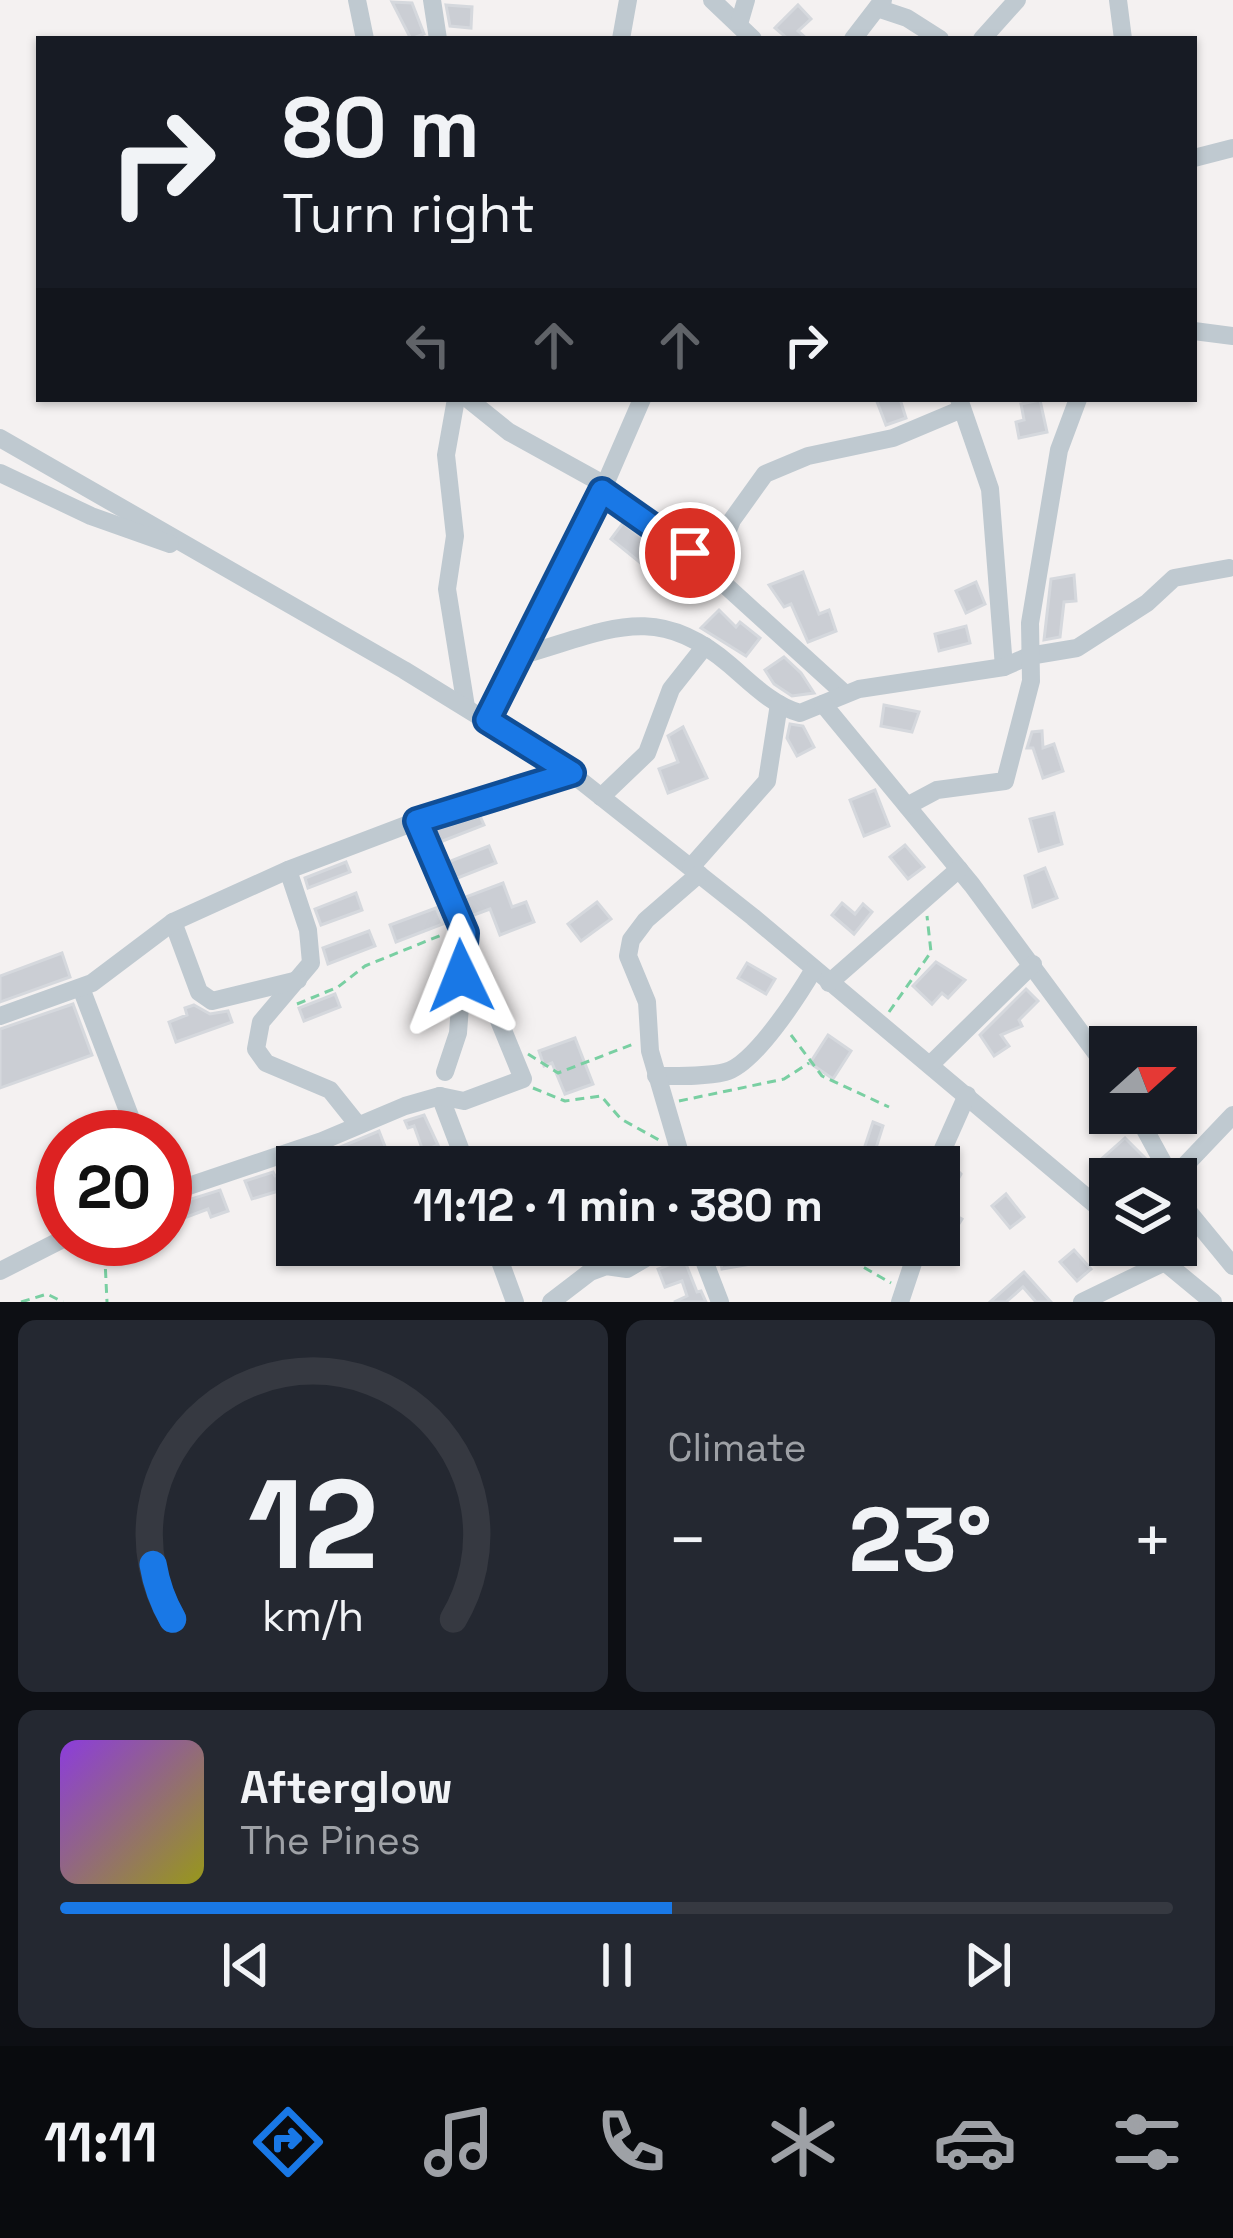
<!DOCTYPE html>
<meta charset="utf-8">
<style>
:root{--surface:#171b24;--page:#242831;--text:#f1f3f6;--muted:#9ea1a6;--line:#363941;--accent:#1978e6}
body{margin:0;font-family:"Space Grotesk",sans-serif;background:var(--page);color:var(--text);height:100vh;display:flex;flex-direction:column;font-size:45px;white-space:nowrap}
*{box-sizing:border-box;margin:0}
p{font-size:39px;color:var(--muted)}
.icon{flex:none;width:66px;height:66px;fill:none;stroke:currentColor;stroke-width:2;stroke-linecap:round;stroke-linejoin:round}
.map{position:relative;height:1302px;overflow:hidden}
.panel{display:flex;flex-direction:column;gap:18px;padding:18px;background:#0d0f14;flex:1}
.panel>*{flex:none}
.top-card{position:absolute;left:36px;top:36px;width:1161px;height:366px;border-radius:0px;box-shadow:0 3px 9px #0004;background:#171b24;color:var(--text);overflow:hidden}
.needle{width:78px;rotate:69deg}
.buttons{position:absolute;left:1089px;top:1026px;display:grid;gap:24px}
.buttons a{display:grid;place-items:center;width:108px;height:108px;border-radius:0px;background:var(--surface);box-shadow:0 3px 9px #0004;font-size:60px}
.speed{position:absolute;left:36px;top:1110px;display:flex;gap:24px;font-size:60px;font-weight:700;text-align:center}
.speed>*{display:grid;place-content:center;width:156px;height:156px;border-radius:50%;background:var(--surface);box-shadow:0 3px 9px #0004;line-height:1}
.speed .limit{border:18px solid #d22;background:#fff;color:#111}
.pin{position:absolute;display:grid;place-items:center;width:102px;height:102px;color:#fff;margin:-51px;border:6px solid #fff;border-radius:50%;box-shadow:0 3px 12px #0007}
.me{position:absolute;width:132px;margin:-66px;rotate:358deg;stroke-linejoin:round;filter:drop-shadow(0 0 9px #0008)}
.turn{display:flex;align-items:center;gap:42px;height:252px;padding:0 48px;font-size:54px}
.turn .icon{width:156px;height:156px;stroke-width:2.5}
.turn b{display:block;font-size:84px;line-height:102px}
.lanes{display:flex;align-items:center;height:114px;padding:0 48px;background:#0003;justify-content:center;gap:60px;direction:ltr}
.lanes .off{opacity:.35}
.big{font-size:90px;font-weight:800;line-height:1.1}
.panel .widget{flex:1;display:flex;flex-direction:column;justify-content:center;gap:18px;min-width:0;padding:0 42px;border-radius:18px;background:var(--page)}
.panel .dial{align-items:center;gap:0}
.dial svg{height:312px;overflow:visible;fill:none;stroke:var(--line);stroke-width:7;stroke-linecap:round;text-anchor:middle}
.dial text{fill:var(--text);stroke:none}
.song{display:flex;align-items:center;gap:36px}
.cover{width:144px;height:144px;border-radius:18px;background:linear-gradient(135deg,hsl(270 70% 55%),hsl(60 70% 35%))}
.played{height:12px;border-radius:6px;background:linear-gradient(90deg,var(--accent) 55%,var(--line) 55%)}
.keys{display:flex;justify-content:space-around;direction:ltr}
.heat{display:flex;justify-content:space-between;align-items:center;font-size:66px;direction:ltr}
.panel .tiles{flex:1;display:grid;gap:18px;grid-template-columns:1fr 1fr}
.widget:last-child{grid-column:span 2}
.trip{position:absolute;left:276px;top:1146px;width:684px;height:120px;border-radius:0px;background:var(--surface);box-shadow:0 3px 9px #0004;font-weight:800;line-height:120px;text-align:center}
.dock{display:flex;height:192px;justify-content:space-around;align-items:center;background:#090b0e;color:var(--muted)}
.dock .icon{width:84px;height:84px}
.dock .on{color:var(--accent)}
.dock b{font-size:54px;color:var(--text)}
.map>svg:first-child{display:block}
.building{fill:#cbced4;stroke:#d5d8dd;stroke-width:3}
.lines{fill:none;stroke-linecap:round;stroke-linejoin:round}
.path{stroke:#79cfa2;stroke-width:3;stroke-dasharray:9 6;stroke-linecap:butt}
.minor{stroke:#bfc9d0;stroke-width:18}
.route-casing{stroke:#104e96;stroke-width:30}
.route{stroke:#1978e6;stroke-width:21}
</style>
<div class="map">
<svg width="1233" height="1302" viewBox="0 0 1233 1302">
<rect width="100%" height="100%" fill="#f4f1f1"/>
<g class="building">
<polygon points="392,2 412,3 424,34 411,39"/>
<polygon points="446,5 472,7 471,28 450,26"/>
<polygon points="798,5 811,19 798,31 807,39 788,39 775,28"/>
<polygon points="876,399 900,399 906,418 886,425"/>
<polygon points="1040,400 1047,432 1019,438 1016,422 1024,420 1021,404"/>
<polygon points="623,523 654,547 642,564 611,539"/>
<polygon points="803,572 819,614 829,610 836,631 808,642 791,604 784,607 769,585"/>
<polygon points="1074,575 1076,601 1064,602 1060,637 1044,640 1051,579"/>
<polygon points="976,582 985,604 966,613 956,591"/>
<polygon points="719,610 736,627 740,622 760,638 746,656 701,628"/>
<polygon points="966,626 970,643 939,651 935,634"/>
<polygon points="784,657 801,673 814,693 792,696 774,684 765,670"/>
<polygon points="884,705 919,712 912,732 881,726"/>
<polygon points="790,724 803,726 814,747 797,756 787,738"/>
<polygon points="683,727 707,778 668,793 659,769 678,762 668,736"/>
<polygon points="1042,731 1043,748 1054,744 1063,771 1043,778 1033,748 1027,748 1032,732"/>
<polygon points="875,790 889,826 864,836 850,800"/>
<polygon points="1054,813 1062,844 1039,851 1030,819"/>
<polygon points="480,816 484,825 440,842 435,830"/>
<polygon points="905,845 924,867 908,879 890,857"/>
<polygon points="489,846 496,863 455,879 448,862"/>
<polygon points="346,862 350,872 308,888 305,878"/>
<polygon points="1045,868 1057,898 1033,907 1025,876"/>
<polygon points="503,883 512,907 526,902 534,922 500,935 490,909 471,916 463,898"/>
<polygon points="356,893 362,910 321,925 315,909"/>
<polygon points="597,902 611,919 581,941 568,924"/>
<polygon points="842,903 855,914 863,904 872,912 854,934 832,915"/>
<polygon points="436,908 443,924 396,942 390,925"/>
<polygon points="369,931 375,946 328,964 323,948"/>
<polygon points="62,953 70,977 0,1002 0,976"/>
<polygon points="936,962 965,980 948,998 942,993 932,1004 913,986"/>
<polygon points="747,963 775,979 766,994 738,978"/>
<polygon points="1026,989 1038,1001 1019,1020 1022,1026 1001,1035 1009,1046 994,1056 980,1035"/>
<polygon points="335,994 340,1007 304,1021 299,1008"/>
<polygon points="73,1004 92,1055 0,1088 0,1029"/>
<polygon points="194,1005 210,1014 228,1011 232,1022 176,1042 169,1022 187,1015 185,1008"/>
<polygon points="828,1035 851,1051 833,1079 810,1063"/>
<polygon points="575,1038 593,1084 565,1094 552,1063 544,1066 539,1051"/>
<polygon points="424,1115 438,1145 423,1151 414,1126 408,1128 405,1121"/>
<polygon points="873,1122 883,1126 870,1167 858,1167"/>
<polygon points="379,1131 393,1167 374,1167 368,1151 332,1167 314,1167 311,1159"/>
<polygon points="1125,1138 1146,1159 1144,1170 1153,1179 1114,1179 1098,1162"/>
<polygon points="951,1164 961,1174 942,1208 962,1219 955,1230 939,1221 939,1181"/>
<polygon points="273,1172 275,1176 286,1172 292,1187 252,1199 245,1181"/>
<polygon points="220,1190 228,1211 211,1217 208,1209 165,1225 165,1207"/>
<polygon points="1006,1194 1024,1217 1010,1228 992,1206"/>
<polygon points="718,1245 760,1245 763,1262 722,1269"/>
<polygon points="1074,1250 1091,1269 1077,1281 1060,1262"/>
<polygon points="684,1259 697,1292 701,1291 706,1302 674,1302 687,1296 682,1281 665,1287 658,1269"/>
<polygon points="1024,1272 1051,1302 1036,1302 1023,1287 1006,1302 990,1302"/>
</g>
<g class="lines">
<g class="path">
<polyline points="297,1004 338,987 365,966 444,934"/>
<polyline points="889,1012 931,952 927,916"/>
<polyline points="791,1035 822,1076 889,1107"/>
<polyline points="528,1054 558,1073 636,1043"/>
<polyline points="533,1088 565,1101 601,1096 621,1119 659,1140"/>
<polyline points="679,1101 784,1079 809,1063"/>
<polyline points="104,1239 107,1302"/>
<polyline points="825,1245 891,1283"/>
<polyline points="21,1302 47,1294 63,1302"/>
</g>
<g class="minor">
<polyline points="357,0 365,39"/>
<polyline points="432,0 438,39"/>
<polyline points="712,0 753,39"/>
<polyline points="1118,0 1123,39"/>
<polyline points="877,8 907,18 940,39"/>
<polyline points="739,24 746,0"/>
<polyline points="621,39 628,0"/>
<polyline points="853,39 883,0"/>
<polyline points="982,39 1017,0"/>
<polyline points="1194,158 1233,148"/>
<polyline points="1194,331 1233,336"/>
<polyline points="456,399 446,455 455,536 447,589 466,707"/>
<polyline points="468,399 509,432 605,485"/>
<polyline points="959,399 990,489 1004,667"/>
<polyline points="0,438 404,670 571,773 753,917 1110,1217"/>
<polyline points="0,473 91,516 170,544"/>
<polyline points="602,491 690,553 845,694"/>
<polyline points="710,574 732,520 765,474 808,456 893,438 962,409"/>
<path d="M 519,656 C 606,632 654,599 730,665 C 751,683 773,706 800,713 L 859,689 L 1004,667 L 1029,656 L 1077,648 L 1147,603 L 1174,578 L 1229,568"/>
<polyline points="823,704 972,885 1110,1072"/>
<polyline points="487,720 593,512 642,399"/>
<polyline points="601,797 647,753 671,689 705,646"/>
<polyline points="907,806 937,790 1005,781 1031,681 1030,623 1059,450 1078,399"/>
<polyline points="691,867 767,781 779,704"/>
<polyline points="288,870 308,930 311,963 261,1022 256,1049 266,1063 330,1090 358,1125"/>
<polyline points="173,922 199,992 212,1001 298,980"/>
<polyline points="829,983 959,869"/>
<polyline points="81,988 138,1137"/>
<polyline points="0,1016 92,983 173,922 288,870 417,821 571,773"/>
<polyline points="930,1065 1033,964"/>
<polyline points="445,1072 458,1033 465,938"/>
<path d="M 656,1076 C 677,1076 704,1077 725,1072 C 754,1065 798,996 814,969"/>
<polyline points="440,1096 467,1167"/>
<polyline points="1136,1113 1172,1179"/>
<polyline points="684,1167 650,1051 647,1002 628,956 631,940 646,920 699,874"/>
<polyline points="935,1167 967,1095"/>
<polyline points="1172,1179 1233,1115"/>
<polyline points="1176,1187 1187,1210 1233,1266"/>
<polyline points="165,1194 322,1141 405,1106 440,1096 464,1101 523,1079 417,821"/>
<polyline points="494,1245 515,1302"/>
<polyline points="698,1245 720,1302"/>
<polyline points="1144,1245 1213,1302"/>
<polyline points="0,1271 63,1239"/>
<polyline points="551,1302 590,1272 606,1266 627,1269 668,1245"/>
<polyline points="900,1302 919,1245"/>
<polyline points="1082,1302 1165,1262"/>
</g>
</g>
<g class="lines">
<g class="route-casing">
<polyline id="route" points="461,976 465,933 417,821 572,773 487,720 602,491 690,553"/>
</g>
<use href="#route" class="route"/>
</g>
</svg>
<div class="buttons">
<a><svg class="needle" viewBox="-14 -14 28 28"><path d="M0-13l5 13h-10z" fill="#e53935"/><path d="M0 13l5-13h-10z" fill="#9ea1a6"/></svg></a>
<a><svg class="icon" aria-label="layers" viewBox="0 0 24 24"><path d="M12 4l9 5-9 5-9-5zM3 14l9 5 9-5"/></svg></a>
</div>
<div class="speed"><div class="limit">20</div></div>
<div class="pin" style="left:690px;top:553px;background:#d93025"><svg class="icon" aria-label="arrive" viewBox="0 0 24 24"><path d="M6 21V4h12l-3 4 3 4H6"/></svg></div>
<svg class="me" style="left:461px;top:976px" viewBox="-20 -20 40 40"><path d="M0-17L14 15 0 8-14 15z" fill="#1978e6" stroke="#fff" stroke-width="4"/></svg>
<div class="trip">11:12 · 1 min · 380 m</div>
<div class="top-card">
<div class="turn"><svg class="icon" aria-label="right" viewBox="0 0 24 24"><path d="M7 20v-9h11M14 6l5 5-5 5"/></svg><div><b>80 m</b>Turn right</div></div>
<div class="lanes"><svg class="icon off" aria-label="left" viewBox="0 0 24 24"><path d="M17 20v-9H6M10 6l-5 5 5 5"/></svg><svg class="icon off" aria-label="ahead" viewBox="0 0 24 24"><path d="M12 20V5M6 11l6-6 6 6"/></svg><svg class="icon off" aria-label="ahead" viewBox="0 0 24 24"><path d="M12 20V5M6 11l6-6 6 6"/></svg><svg class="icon" aria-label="right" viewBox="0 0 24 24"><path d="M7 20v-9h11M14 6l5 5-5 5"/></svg></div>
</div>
</div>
<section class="panel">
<div class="tiles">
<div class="widget dial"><svg viewBox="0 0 100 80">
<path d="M14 69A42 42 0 1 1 86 69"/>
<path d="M14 69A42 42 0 0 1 9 55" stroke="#1978e6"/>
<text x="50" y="56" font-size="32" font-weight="700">12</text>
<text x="50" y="72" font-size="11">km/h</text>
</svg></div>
<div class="widget"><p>Climate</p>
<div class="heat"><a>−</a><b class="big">23°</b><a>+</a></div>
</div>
<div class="widget">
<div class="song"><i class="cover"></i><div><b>Afterglow</b><p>The Pines</p></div></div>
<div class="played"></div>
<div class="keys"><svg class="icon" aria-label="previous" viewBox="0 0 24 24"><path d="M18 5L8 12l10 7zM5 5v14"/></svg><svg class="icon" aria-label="pause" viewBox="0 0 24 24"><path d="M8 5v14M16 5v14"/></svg><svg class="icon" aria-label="next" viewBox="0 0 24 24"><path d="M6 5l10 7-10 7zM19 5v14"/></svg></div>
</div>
</div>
</section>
<nav class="dock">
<b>11:11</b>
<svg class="icon on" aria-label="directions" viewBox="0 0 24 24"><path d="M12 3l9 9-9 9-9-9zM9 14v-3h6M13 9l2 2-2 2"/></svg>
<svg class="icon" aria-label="music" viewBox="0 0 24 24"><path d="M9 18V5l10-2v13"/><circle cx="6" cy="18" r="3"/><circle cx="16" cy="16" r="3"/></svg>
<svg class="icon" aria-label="phone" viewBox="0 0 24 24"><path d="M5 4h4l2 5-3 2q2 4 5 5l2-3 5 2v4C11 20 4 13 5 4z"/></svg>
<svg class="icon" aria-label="climate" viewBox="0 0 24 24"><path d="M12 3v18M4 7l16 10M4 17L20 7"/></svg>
<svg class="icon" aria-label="car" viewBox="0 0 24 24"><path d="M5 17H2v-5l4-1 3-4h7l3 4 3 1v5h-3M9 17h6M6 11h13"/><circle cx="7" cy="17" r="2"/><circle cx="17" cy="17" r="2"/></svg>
<svg class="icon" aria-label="filters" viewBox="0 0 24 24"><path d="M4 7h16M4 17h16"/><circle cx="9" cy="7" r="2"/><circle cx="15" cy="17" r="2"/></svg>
</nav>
